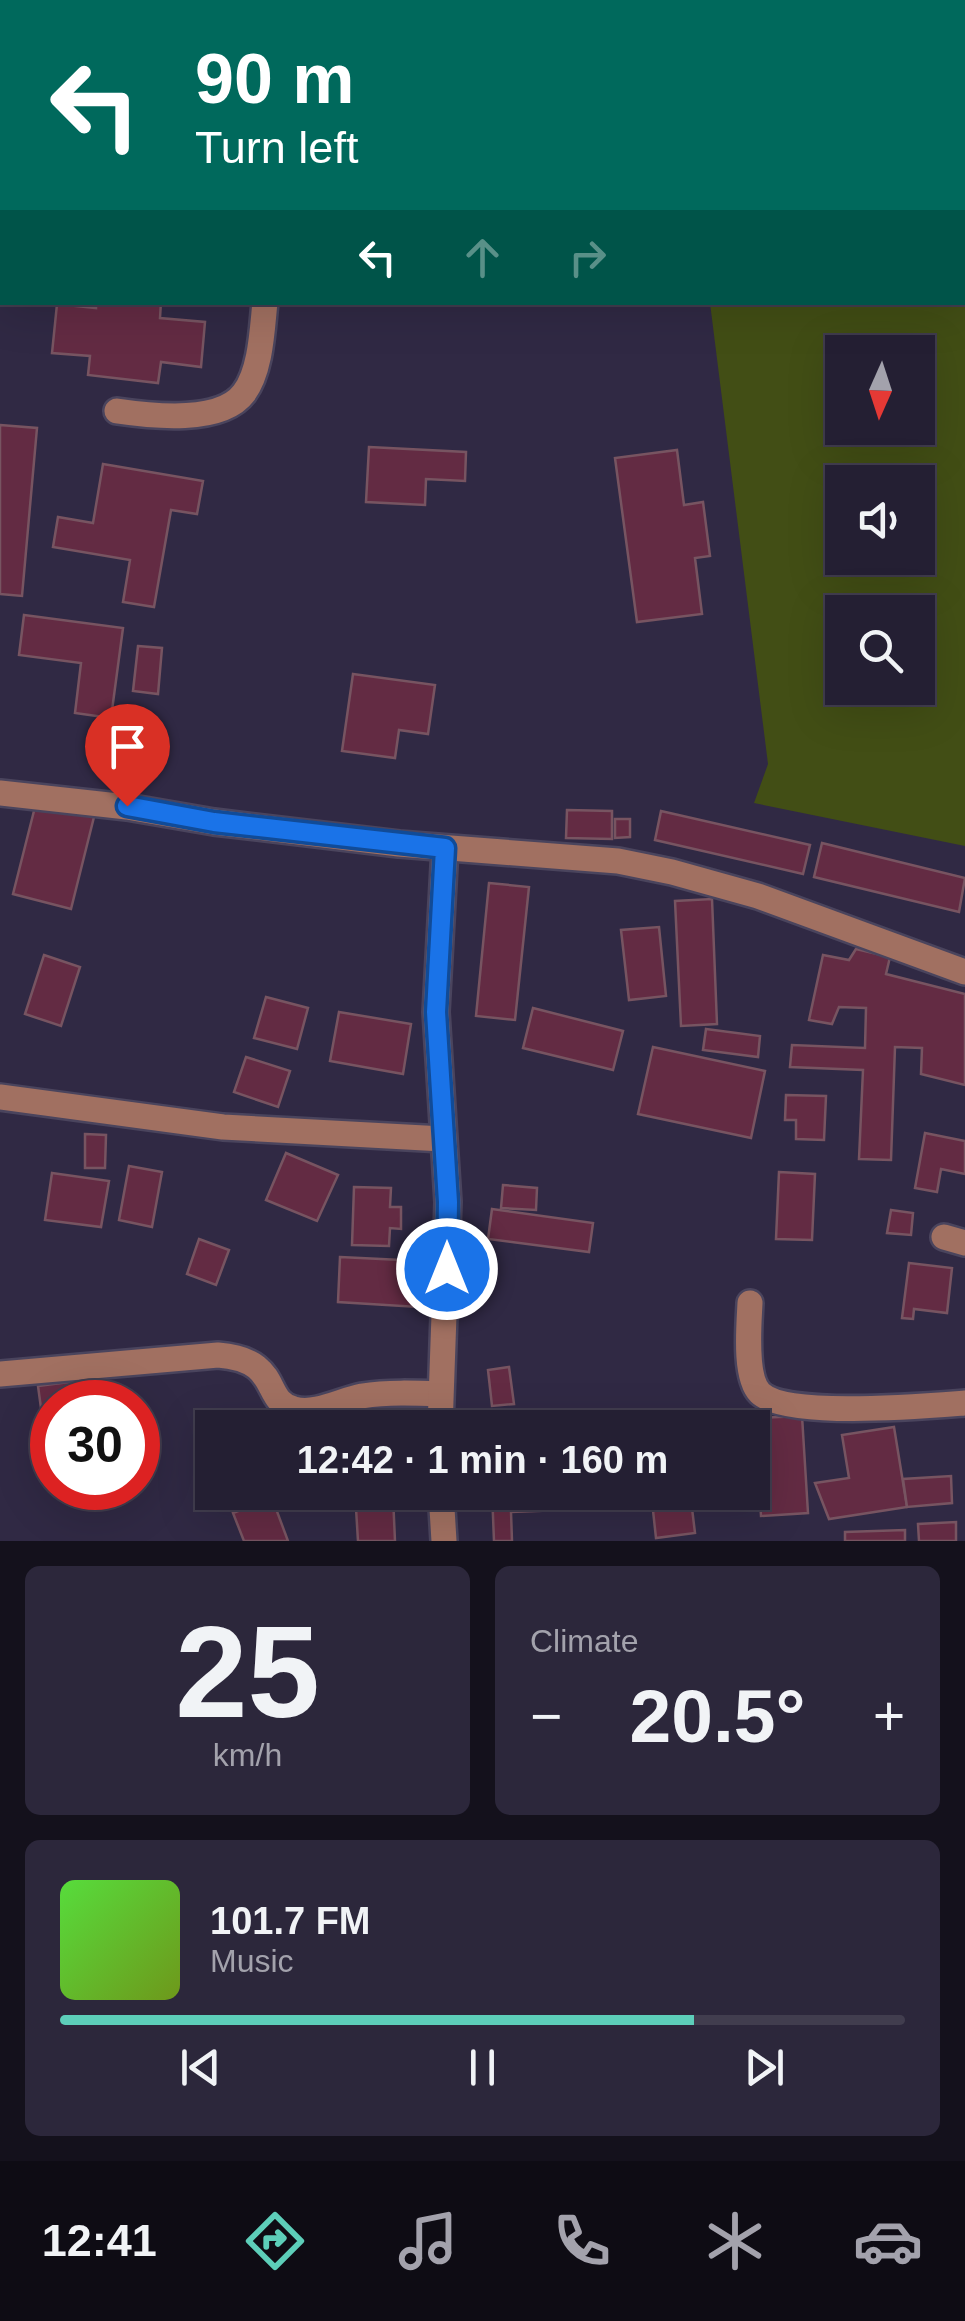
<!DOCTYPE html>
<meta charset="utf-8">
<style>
:root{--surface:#241f33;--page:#2c273b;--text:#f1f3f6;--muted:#a3a2ac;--line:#413d4e;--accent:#5dceb9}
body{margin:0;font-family:Helvetica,sans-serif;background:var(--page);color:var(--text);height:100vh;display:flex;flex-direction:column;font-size:38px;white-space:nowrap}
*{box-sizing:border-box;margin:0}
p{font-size:32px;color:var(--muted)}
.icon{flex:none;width:55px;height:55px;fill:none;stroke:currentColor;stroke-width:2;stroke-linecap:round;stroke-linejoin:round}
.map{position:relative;height:1541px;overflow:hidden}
.drawer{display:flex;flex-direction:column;gap:25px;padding:25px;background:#14111c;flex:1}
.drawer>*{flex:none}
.hud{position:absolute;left:0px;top:0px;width:965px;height:305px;box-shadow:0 10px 40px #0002,0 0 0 2px var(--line);background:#00695c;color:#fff;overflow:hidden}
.needle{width:65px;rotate:183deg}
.controls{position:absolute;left:825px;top:335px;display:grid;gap:20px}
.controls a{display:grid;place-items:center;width:110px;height:110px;border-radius:0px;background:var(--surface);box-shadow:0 10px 40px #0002,0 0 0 2px var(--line);font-size:50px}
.speed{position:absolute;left:30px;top:1380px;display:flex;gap:20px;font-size:50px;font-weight:700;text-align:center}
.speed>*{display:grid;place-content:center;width:130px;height:130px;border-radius:50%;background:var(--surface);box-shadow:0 10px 40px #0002,0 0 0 2px var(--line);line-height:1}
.speed .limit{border:15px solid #d22;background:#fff;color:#111}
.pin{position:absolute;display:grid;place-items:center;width:85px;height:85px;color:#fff;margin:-102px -42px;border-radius:50% 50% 50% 0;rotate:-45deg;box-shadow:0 0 10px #0007}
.pin .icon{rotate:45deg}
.me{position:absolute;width:110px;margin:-55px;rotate:0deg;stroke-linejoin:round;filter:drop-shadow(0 0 8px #0008)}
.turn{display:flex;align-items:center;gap:35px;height:210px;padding:0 30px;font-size:45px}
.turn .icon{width:130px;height:130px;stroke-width:2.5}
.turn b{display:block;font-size:70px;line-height:85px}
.lanes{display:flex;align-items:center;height:95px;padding:0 30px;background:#0003;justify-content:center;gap:50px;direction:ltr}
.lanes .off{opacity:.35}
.big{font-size:75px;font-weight:800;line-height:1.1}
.drawer .tile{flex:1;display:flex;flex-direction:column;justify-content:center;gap:15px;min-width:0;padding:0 35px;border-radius:15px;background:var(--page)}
.drawer .dial{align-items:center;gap:0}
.dial b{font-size:130px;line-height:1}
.song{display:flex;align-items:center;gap:30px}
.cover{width:120px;height:120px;border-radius:15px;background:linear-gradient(135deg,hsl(110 70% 55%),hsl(80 70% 35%))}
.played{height:10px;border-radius:5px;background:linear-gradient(90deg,var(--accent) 75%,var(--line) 75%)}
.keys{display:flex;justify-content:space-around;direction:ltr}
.heat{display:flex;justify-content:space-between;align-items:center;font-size:55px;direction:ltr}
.drawer .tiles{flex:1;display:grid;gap:25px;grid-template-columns:1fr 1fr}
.tile:last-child{grid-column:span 2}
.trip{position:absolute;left:195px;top:1410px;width:575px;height:100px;border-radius:0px;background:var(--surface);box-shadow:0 10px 40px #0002,0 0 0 2px var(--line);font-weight:800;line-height:100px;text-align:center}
.dock{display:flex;height:160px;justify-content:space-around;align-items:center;background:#0e0c14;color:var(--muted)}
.dock .icon{width:70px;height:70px}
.dock .selected{color:var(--accent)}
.dock b{font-size:45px;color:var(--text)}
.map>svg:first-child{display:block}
.green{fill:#424e15;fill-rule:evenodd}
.building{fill:#632b43;stroke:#775461;stroke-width:2.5}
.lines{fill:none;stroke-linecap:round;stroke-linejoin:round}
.minor-casing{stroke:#4a445d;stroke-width:30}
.path{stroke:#938ea5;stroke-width:5;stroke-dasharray:8 8;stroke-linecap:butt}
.minor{stroke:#a17061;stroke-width:25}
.route-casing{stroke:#114b97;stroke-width:25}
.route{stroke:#1a73e8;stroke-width:18}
</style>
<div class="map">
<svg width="965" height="1541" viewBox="0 0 965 1541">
<rect width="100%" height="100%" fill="#302944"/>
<path class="green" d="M 963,73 L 965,74 L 965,846 L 754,803 L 768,764 L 710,303 L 962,302 ZM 842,352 L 918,352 L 918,428 L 842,428 ZM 842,482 L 918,482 L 918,558 L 842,558 ZM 842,612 L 918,612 L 918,688 L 842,688 Z"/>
<g class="building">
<polygon points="96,302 161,302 160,318 205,322 201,367 161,362 158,383 88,375 90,356 52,353 57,304 96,308"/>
<polygon points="0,425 37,428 22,596 0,594"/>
<polygon points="369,447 466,452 465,481 426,479 425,505 366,502"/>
<polygon points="677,450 684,505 703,502 710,556 695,558 702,614 637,622 615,458"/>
<polygon points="103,464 203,481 197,514 171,510 154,607 123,602 130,560 53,547 58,517 93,523"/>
<polygon points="24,615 123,628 111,718 75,713 81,663 19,655"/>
<polygon points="138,646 162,648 158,694 133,691"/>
<polygon points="353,674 435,685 428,734 399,730 395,758 342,751"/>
<polygon points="36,803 94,817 71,909 13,894"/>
<polygon points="567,810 612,811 612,839 566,838"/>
<polygon points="661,811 810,845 803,874 655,840"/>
<polygon points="615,819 630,819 630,837 615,838"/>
<polygon points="822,843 965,878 959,912 814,877"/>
<polygon points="489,883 529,887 515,1020 476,1016"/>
<polygon points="712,899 717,1024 681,1026 675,901"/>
<polygon points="659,927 666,996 629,1000 621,930"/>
<polygon points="856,949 890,957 886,974 965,994 965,1085 921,1074 922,1048 895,1047 891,1160 859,1159 863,1070 790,1067 792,1045 865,1048 866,1008 839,1007 832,1024 809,1020 823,955 849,960"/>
<polygon points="44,955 80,967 61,1026 25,1014"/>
<polygon points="266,997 308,1008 297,1049 254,1038"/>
<polygon points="533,1008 623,1031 613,1070 523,1048"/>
<polygon points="339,1012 411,1024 403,1074 330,1061"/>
<polygon points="706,1029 760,1036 758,1057 703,1050"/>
<polygon points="653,1047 765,1071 751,1138 638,1114"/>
<polygon points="246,1057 290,1071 278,1107 234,1092"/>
<polygon points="786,1095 826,1096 824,1140 796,1139 796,1120 785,1120"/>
<polygon points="925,1133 965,1141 965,1174 941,1169 937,1192 915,1188"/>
<polygon points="85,1134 106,1135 105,1168 85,1168"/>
<polygon points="286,1153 338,1175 317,1221 266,1200"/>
<polygon points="129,1166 162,1172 152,1227 119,1220"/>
<polygon points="779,1172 815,1174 812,1240 776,1239"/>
<polygon points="52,1173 109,1181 101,1227 45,1220"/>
<polygon points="503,1185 537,1188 536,1210 501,1208"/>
<polygon points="354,1187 391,1188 390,1207 401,1207 401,1229 390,1228 389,1246 352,1245"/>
<polygon points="492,1209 593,1223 589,1252 488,1239"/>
<polygon points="891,1210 913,1213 911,1235 887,1233"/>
<polygon points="199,1239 229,1250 216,1285 187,1274"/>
<polygon points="340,1257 421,1261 418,1307 338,1302"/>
<polygon points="909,1263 952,1268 947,1313 914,1309 913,1319 902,1318"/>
<polygon points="509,1367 514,1404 492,1406 488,1370"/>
<polygon points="77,1381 80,1402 52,1402 51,1482 38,1386"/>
<polygon points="802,1416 808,1513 761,1516 755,1418"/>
<polygon points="894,1427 907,1507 829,1519 815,1483 849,1478 842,1435"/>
<polygon points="951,1476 952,1503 907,1507 903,1479"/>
<polygon points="355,1492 415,1492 393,1496 395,1541 358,1541"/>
<polygon points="492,1492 587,1492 587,1509 511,1512 512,1541 494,1541"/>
<polygon points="651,1492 721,1492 722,1497 691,1500 695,1533 656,1538"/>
<polygon points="272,1498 288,1541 244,1541 233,1513"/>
<polygon points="956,1522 956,1541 919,1541 918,1524"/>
<polygon points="905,1530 905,1541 845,1541 845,1532"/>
</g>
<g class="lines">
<g class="minor-casing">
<g id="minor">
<polyline points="276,2 276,0"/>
<path d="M 117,411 C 151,416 221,424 244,393 C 261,370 262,330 265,302"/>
<polyline points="0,793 127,807 214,822 399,844 618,861 672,872 758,896 965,972"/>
<polyline points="0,1097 223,1127 443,1139"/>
<polyline points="944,1237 965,1243"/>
<path d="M 750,1303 C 749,1325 744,1377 760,1393 C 786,1418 926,1406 965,1403"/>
<path d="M 0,1374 L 218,1355 C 283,1360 261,1401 294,1409 C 316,1415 341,1400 362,1396 C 388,1392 414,1393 440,1394"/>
<polyline points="440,1428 448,1202 436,1012 445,848"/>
<polyline points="441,1492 444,1541"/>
</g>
</g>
<polyline class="path" points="613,2 613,0"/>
<use href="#minor" class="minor"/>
</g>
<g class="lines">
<g class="route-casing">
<polyline id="route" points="127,806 214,822 445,848 436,1012 448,1202 447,1269"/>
</g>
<use href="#route" class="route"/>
</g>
</svg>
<div class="controls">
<a><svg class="needle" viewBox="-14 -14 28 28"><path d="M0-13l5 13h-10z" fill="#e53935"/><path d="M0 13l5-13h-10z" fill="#a3a2ac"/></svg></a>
<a><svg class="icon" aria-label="sound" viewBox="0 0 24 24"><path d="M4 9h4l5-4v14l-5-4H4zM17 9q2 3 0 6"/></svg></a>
<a><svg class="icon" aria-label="search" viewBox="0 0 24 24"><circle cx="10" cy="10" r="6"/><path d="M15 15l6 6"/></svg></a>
</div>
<div class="speed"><div class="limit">30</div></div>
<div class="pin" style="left:127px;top:806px;background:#d93025"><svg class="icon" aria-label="arrive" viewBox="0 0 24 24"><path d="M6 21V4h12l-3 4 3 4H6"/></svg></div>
<svg class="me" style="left:447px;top:1269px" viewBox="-20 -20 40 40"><circle r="17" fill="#1a73e8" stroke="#fff" stroke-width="3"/><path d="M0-11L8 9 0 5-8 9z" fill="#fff"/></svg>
<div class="trip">12:42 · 1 min · 160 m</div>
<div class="hud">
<div class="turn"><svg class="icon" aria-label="left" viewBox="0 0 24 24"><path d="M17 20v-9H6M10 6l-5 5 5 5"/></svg><div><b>90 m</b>Turn left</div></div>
<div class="lanes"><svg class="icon" aria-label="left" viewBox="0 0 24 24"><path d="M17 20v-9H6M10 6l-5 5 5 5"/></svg><svg class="icon off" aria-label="ahead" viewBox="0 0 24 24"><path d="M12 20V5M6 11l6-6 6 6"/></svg><svg class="icon off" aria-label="right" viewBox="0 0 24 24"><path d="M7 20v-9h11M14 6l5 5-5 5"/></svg></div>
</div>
</div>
<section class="drawer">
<div class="tiles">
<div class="tile dial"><b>25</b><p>km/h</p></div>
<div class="tile"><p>Climate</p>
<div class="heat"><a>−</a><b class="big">20.5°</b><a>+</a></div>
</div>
<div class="tile">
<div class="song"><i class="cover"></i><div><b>101.7 FM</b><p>Music</p></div></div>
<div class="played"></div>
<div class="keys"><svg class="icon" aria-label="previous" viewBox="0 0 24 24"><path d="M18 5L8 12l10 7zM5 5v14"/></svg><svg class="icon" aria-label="pause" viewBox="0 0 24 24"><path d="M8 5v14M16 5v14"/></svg><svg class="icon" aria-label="next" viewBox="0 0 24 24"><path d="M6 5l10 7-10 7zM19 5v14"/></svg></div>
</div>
</div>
</section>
<nav class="dock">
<b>12:41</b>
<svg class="icon selected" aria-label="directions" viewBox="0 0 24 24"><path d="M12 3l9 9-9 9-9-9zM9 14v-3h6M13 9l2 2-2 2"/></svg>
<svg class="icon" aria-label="music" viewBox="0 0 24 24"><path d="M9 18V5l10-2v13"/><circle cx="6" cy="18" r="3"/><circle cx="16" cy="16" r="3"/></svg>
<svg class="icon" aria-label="phone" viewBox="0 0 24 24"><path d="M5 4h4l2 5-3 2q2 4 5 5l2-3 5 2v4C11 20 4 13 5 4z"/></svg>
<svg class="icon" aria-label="climate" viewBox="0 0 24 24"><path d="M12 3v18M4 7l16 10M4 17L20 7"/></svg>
<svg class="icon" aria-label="car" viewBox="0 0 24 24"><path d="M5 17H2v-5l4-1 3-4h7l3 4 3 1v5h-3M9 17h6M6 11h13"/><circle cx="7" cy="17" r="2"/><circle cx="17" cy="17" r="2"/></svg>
</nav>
